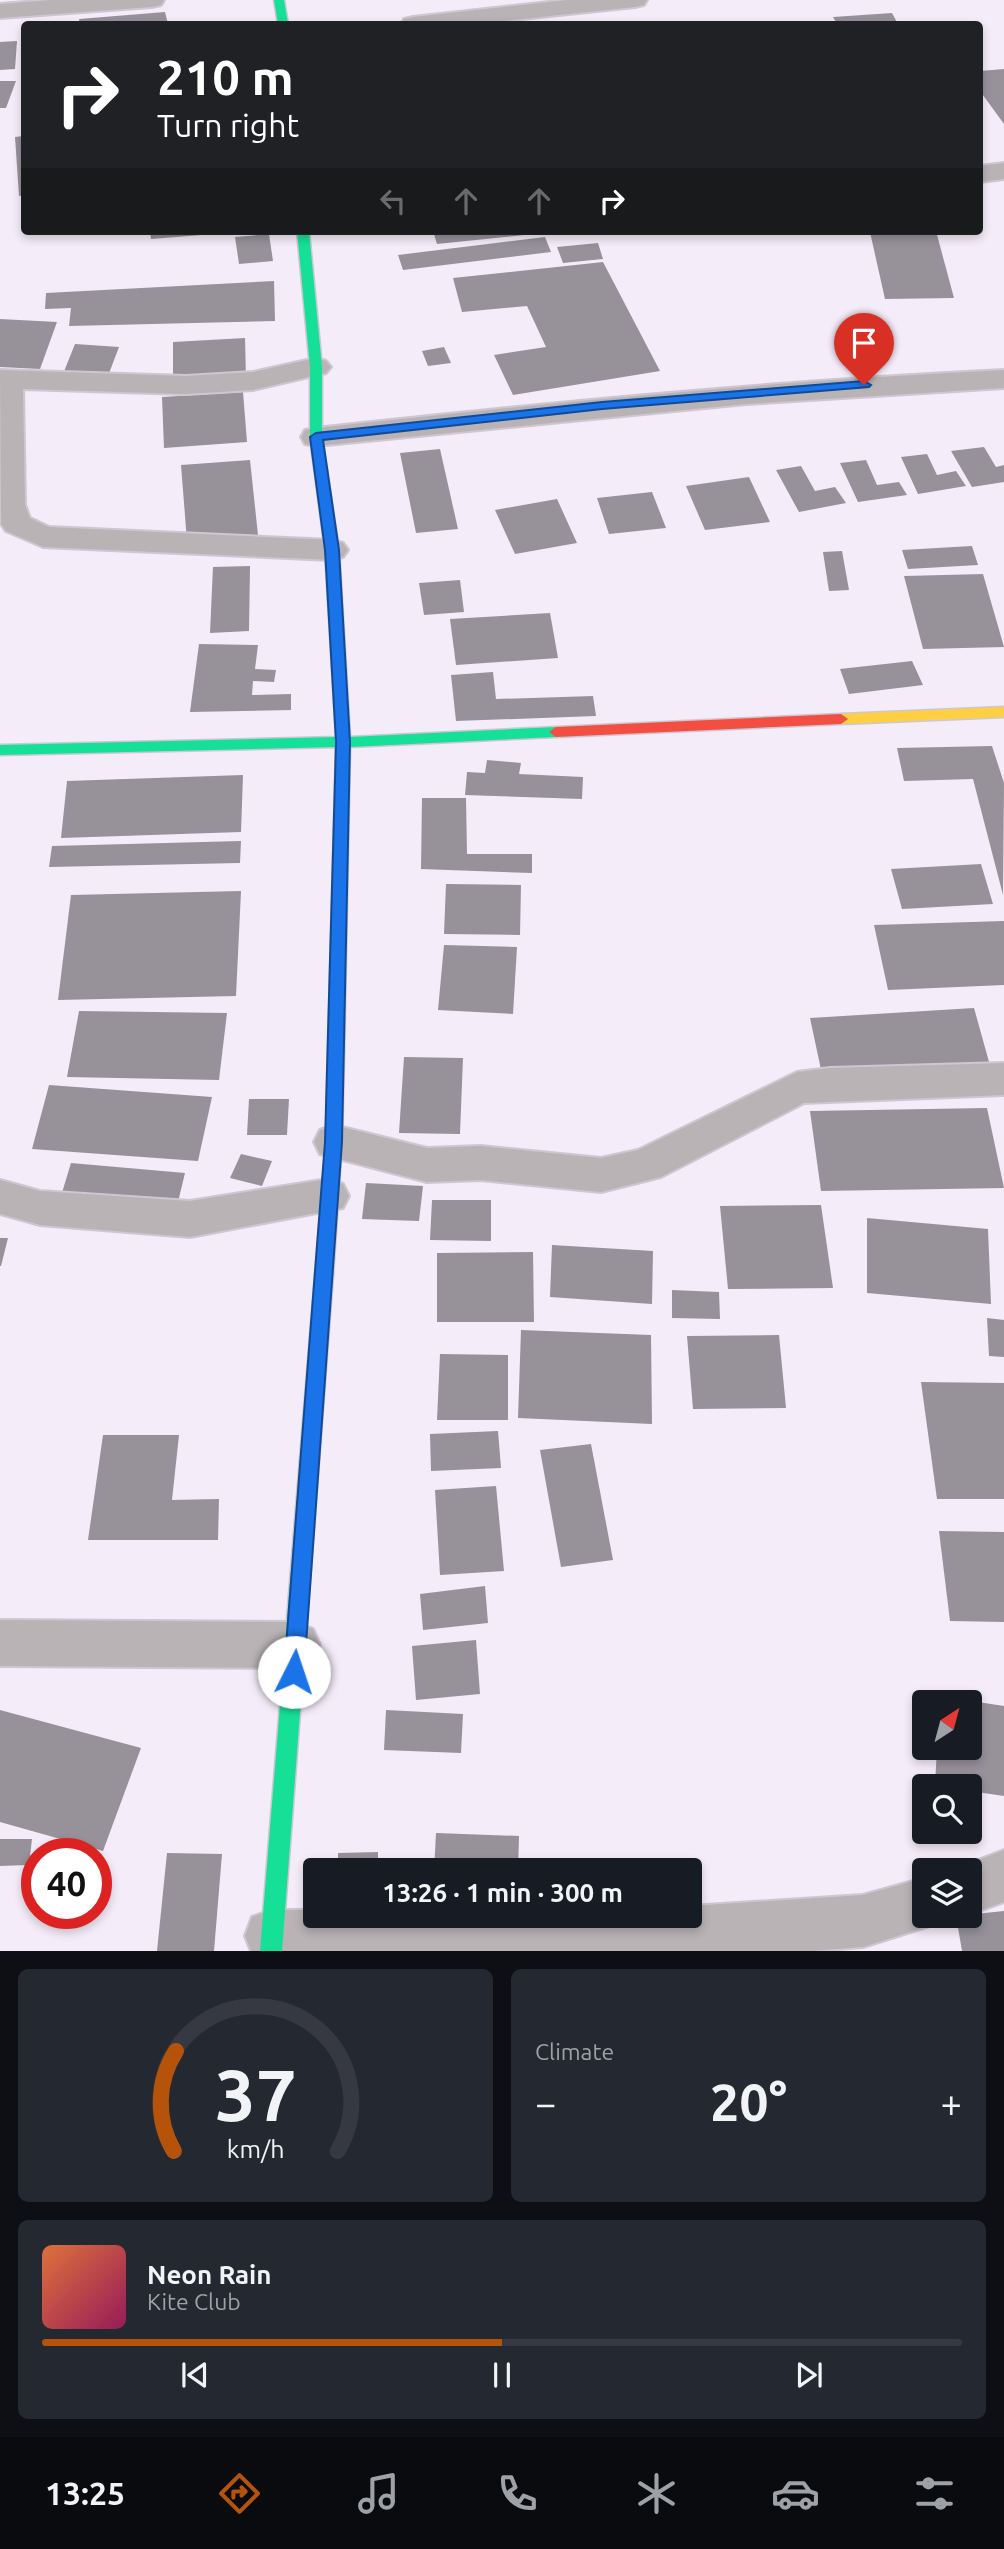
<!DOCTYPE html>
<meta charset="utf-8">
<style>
:root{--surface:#171b24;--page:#242831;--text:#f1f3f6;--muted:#9ea1a6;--line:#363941;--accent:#b45309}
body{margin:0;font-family:Ubuntu,sans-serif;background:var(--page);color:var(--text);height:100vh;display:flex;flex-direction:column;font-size:26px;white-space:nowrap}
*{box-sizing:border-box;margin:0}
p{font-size:23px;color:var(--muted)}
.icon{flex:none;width:38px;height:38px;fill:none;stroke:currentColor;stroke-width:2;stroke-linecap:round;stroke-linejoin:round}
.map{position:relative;height:1951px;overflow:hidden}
.panel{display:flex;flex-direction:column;gap:18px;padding:18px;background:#0d0f14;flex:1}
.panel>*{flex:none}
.top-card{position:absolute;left:21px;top:21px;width:962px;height:214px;border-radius:7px;box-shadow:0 4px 10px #0003;background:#202124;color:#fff;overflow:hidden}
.needle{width:46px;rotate:36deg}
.tools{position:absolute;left:912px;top:1690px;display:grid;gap:14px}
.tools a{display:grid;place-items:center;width:70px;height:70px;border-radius:7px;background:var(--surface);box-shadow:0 4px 10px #0003;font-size:35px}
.speed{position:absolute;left:21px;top:1838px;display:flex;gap:14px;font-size:35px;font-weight:700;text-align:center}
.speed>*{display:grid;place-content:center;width:91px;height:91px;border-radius:50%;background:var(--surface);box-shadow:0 4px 10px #0003;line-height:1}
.speed .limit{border:10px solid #d22;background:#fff;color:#111}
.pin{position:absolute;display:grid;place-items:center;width:60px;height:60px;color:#fff;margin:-72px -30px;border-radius:50% 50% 50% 0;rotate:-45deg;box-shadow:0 0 7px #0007}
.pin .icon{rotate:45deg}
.me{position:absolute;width:77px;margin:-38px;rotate:4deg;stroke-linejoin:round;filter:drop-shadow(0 0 5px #0008)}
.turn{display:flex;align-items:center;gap:24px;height:147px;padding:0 21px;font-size:32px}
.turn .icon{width:91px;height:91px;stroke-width:2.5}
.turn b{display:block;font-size:49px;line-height:60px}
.lanes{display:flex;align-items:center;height:66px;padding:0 21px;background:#0003;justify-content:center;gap:35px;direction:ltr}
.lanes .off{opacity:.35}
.big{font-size:52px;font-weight:700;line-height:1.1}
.panel .widget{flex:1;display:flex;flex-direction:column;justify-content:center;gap:10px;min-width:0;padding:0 24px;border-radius:10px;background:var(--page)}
.panel .dial{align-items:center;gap:0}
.dial svg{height:182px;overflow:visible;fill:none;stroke:var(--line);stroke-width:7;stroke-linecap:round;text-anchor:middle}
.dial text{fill:var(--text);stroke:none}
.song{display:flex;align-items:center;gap:21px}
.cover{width:84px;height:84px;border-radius:10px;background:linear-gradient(135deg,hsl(20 70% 55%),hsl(330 70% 35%))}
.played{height:7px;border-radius:4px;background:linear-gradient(90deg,var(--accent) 50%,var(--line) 50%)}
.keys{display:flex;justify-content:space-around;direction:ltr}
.heat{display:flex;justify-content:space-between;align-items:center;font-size:38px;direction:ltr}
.panel .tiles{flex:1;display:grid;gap:18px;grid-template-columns:1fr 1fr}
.widget:last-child{grid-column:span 2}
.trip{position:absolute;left:303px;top:1858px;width:399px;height:70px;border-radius:7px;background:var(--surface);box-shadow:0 4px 10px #0003;font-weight:700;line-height:70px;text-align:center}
.tab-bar{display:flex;height:112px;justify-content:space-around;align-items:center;background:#090b0e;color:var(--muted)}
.tab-bar .icon{width:49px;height:49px}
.tab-bar .on{color:var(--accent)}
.tab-bar b{font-size:32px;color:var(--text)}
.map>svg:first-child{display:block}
.building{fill:#97919a}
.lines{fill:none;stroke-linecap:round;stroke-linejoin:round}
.street-casing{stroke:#cec7d2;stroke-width:4}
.fast-casing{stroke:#cec7d2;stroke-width:3}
.slow-casing{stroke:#cec7d2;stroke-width:3}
.jam-casing{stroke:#cec7d2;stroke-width:3}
.street{fill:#b9b3b6;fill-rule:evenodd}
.fast{fill:#16e098;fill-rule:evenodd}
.slow{fill:#ffcf43;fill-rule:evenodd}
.jam{fill:#f24e42;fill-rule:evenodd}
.route{fill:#1a73e8;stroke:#114b97;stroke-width:2}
</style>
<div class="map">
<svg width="1004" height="1951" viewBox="0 0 1004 1951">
<rect width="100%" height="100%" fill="#f5ecf9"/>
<g class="building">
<polygon points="165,12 168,24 80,24 79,19"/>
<polygon points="892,13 898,24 837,24 833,17"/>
<polygon points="17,41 15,69 0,70 0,42"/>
<polygon points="1004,69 1004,124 980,91 980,71"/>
<polygon points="0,81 16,81 6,108 0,108"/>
<polygon points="24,136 24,195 19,196 15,137"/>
<polygon points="150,231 227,231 227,233 151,239"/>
<polygon points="433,231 543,231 543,233 437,244"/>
<polygon points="936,231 954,298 885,299 870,232"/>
<polygon points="269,234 273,261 239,264 235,237"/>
<polygon points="545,237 551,252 403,270 398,255"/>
<polygon points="598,243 603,259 563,263 557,247"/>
<polygon points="603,262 660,371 513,395 494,355 546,347 527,306 462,312 453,278"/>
<polygon points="274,281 275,321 69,326 71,308 45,309 46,293"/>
<polygon points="0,319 57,322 40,369 0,367"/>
<polygon points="245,338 246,379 173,383 173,342"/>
<polygon points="75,344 119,347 108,376 63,374"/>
<polygon points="444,347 451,363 428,366 422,351"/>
<polygon points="243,392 247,442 164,448 162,397"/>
<polygon points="984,447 996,467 1004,465 1004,482 972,487 951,451"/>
<polygon points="440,449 458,529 416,533 400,453"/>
<polygon points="927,454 937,475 956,471 966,486 918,494 901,457"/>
<polygon points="250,460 258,535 187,541 181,465"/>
<polygon points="866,460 877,485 899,482 907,495 858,502 840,463"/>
<polygon points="801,466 815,491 835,487 846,503 799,512 776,470"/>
<polygon points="749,477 770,522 705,530 686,486"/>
<polygon points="652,492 666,528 609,534 597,498"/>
<polygon points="557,499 577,543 515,554 495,510"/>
<polygon points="972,546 978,565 908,569 902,550"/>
<polygon points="842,551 849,590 829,591 823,552"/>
<polygon points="250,566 249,631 210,633 213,567"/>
<polygon points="983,574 1004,647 923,649 904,576"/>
<polygon points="460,580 464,612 424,615 419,583"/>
<polygon points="550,613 558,658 456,665 450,619"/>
<polygon points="199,644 258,645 255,669 276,670 274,682 253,681 252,695 291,694 291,710 190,712"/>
<polygon points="912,661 923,685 849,694 840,669"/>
<polygon points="493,672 496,699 593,696 596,716 456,721 451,675"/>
<polygon points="992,746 1004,783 1003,895 973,779 904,781 897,748"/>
<polygon points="487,760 521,763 519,774 583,777 582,799 465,795 467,772 485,773"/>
<polygon points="243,775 241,832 61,838 67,781"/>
<polygon points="422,798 466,798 467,854 532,854 532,873 421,869"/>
<polygon points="241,841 240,863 49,867 52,846"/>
<polygon points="981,864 993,904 902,909 891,869"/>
<polygon points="446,884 521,885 520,935 444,934"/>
<polygon points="241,891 236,996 58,1000 71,895"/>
<polygon points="1004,921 1004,985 888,990 874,925"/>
<polygon points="444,945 517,947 513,1014 438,1010"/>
<polygon points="974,1008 991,1069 823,1079 810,1018"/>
<polygon points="79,1011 227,1013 219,1080 67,1077"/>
<polygon points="404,1057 463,1058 460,1134 399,1133"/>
<polygon points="49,1085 212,1097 198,1161 32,1149"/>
<polygon points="249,1099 289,1099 287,1135 247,1135"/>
<polygon points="987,1108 1004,1188 821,1191 810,1111"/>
<polygon points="241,1154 272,1161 262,1186 230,1178"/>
<polygon points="71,1163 185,1173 177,1206 61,1196"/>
<polygon points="366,1183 423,1186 419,1221 362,1219"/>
<polygon points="432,1200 491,1200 491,1241 430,1240"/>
<polygon points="821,1205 833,1288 728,1289 720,1206"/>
<polygon points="867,1218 988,1229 991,1304 867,1293"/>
<polygon points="0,1238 8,1238 1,1266 0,1266"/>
<polygon points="552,1245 653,1251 652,1304 550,1297"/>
<polygon points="533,1252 534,1322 437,1322 437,1253"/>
<polygon points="672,1290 719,1292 720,1319 672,1318"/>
<polygon points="987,1318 1004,1320 1004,1357 989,1356"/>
<polygon points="521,1330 651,1335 652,1424 518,1418"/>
<polygon points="779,1335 786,1408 693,1409 687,1336"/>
<polygon points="440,1354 508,1355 508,1420 437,1420"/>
<polygon points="921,1382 1004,1383 1004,1499 937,1499"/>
<polygon points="498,1431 501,1468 431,1471 430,1434"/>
<polygon points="103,1435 179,1435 172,1500 219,1499 218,1540 88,1540"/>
<polygon points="591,1444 613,1560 561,1567 540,1450"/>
<polygon points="496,1486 504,1571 440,1575 435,1490"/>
<polygon points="939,1531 1004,1532 1004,1622 950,1621"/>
<polygon points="485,1586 488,1623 423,1630 420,1594"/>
<polygon points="476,1640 480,1694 416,1700 412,1646"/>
<polygon points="939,1696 1004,1706 1004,1796 970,1791 970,1787 935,1785 937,1748 970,1748 970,1703 939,1703"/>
<polygon points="0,1710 141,1748 103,1851 0,1822"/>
<polygon points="386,1710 463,1714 461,1753 384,1750"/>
<polygon points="436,1833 519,1836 518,1871 434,1871"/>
<polygon points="0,1839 32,1839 29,1865 0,1866"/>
<polygon points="378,1852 378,1871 338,1871 338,1853"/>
<polygon points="167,1853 222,1854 214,1951 157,1951"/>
<polygon points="1004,1911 1004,1951 962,1951 956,1916"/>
</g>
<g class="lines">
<g class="street-casing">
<g id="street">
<polygon points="51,0 164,0 161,5 152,7 0,18 0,4"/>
<polygon points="567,0 647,0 644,5 635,7 476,24 401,24 404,19 413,17"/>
<polygon points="1004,163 1004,179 980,182 980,166"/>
<polygon points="316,358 326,361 331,367 326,373 253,390 186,394 23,389 25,505 30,518 49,527 332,540 343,543 348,550 343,557 332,560 43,547 6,531 1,524 0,370 186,376 253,372"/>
<path d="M 1004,370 L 1004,388 L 746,404 L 316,446 L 305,444 L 301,437 L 305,430 L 316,428 C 545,403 774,381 1004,370 Z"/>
<polygon points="1004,1063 1004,1095 804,1103 661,1177 601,1192 481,1180 427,1182 320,1154 314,1142 320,1130 334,1125 427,1148 481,1146 601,1158 638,1150 797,1072 830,1068"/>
<polygon points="328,1179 343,1184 349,1196 343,1208 190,1237 40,1225 0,1214 0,1180 40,1191 190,1201"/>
<polygon points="0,1620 296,1622 313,1629 320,1645 313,1661 296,1668 0,1666"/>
<polygon points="1004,1850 1004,1902 970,1914 970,1871 952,1870"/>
<polygon points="924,1878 924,1916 945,1916 942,1922 863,1947 812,1951 251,1951 245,1936 252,1917 271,1910 315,1910 315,1916 690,1916 690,1906 863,1895"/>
</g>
</g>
<g class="fast-casing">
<g id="fast">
<polygon points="274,0 284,0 288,24 278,24"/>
<polygon points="297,231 309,231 322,367 322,437 339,550 350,737 556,727 563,732 556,737 350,747 344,1052 342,1057 330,1057 328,1052 336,747 0,755 0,745 336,737 325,550 310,437 310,367"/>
<polygon points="324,1268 330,1270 333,1275 282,1951 260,1951 315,1275 318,1270"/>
</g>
</g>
<g class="slow-casing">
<g id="slow">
<polygon points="1004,707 1004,717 841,724 834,719 841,714"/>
<polygon points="336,1046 342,1047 344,1052 342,1142 333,1275 330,1280 324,1282 318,1280 315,1275 326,1142 328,1052 330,1047"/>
</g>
</g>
<g class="jam-casing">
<polygon id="jam" points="841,714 848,719 841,724 556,737 549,732 556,727"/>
</g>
<use href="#street" class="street"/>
<use href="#fast" class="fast"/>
<use href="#slow" class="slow"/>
<use href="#jam" class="jam"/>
</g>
<polygon class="route" points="864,381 871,385 869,387 602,409 323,440 339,550 350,742 342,1142 304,1672 301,1679 294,1682 287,1679 284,1672 325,1142 336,742 325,550 310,437 316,433 602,402"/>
</svg>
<div class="tools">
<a><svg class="needle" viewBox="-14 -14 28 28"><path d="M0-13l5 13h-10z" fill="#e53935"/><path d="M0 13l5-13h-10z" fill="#9ea1a6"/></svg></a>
<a><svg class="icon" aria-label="search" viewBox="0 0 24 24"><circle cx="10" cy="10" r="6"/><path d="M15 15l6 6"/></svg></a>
<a><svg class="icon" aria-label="layers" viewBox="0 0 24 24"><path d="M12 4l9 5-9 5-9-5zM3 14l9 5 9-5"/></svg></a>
</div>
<div class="speed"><div class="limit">40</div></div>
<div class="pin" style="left:864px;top:385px;background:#d93025"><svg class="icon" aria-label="arrive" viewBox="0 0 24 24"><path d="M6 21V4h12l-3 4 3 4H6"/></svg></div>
<svg class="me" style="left:294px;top:1672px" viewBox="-20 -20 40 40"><circle r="19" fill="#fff"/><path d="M0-13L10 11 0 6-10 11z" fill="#1a73e8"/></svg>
<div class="trip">13:26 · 1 min · 300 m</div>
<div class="top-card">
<div class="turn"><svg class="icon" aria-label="right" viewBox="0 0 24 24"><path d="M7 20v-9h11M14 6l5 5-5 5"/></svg><div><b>210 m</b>Turn right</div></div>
<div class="lanes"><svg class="icon off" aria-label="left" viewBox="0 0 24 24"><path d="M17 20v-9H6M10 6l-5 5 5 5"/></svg><svg class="icon off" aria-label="ahead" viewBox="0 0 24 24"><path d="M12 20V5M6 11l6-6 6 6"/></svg><svg class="icon off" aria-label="ahead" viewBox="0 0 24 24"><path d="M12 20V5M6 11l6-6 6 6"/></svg><svg class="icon" aria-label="right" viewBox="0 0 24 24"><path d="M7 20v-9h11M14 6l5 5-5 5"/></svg></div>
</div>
</div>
<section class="panel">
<div class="tiles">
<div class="widget dial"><svg viewBox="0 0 100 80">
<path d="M14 69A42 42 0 1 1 86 69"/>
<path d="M14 69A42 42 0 0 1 15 25" stroke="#b45309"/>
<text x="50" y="56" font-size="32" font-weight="700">37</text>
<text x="50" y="72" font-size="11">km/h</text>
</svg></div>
<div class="widget"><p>Climate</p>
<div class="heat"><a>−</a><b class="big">20°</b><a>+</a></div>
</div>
<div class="widget">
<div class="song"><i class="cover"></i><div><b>Neon Rain</b><p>Kite Club</p></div></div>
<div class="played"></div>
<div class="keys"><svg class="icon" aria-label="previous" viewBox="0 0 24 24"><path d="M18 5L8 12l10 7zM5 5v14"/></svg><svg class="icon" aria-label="pause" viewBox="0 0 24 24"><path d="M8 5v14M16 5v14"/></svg><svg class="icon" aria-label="next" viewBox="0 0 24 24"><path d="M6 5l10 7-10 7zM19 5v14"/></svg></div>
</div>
</div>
</section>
<nav class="tab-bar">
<b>13:25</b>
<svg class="icon on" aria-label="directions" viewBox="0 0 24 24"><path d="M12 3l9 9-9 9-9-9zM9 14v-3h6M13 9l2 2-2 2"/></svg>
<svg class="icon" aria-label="music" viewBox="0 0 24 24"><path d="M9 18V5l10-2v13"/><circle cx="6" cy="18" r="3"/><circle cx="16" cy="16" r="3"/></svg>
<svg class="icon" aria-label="phone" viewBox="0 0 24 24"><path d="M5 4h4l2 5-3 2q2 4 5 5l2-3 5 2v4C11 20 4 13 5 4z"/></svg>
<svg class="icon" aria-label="climate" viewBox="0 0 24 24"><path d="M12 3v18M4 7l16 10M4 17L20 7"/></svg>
<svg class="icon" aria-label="car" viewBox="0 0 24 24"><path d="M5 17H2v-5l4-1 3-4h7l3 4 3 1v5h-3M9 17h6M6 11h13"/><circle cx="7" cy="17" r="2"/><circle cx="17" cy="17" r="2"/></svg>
<svg class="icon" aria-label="filters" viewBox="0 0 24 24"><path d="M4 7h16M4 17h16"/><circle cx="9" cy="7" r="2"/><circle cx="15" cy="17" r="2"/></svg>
</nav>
